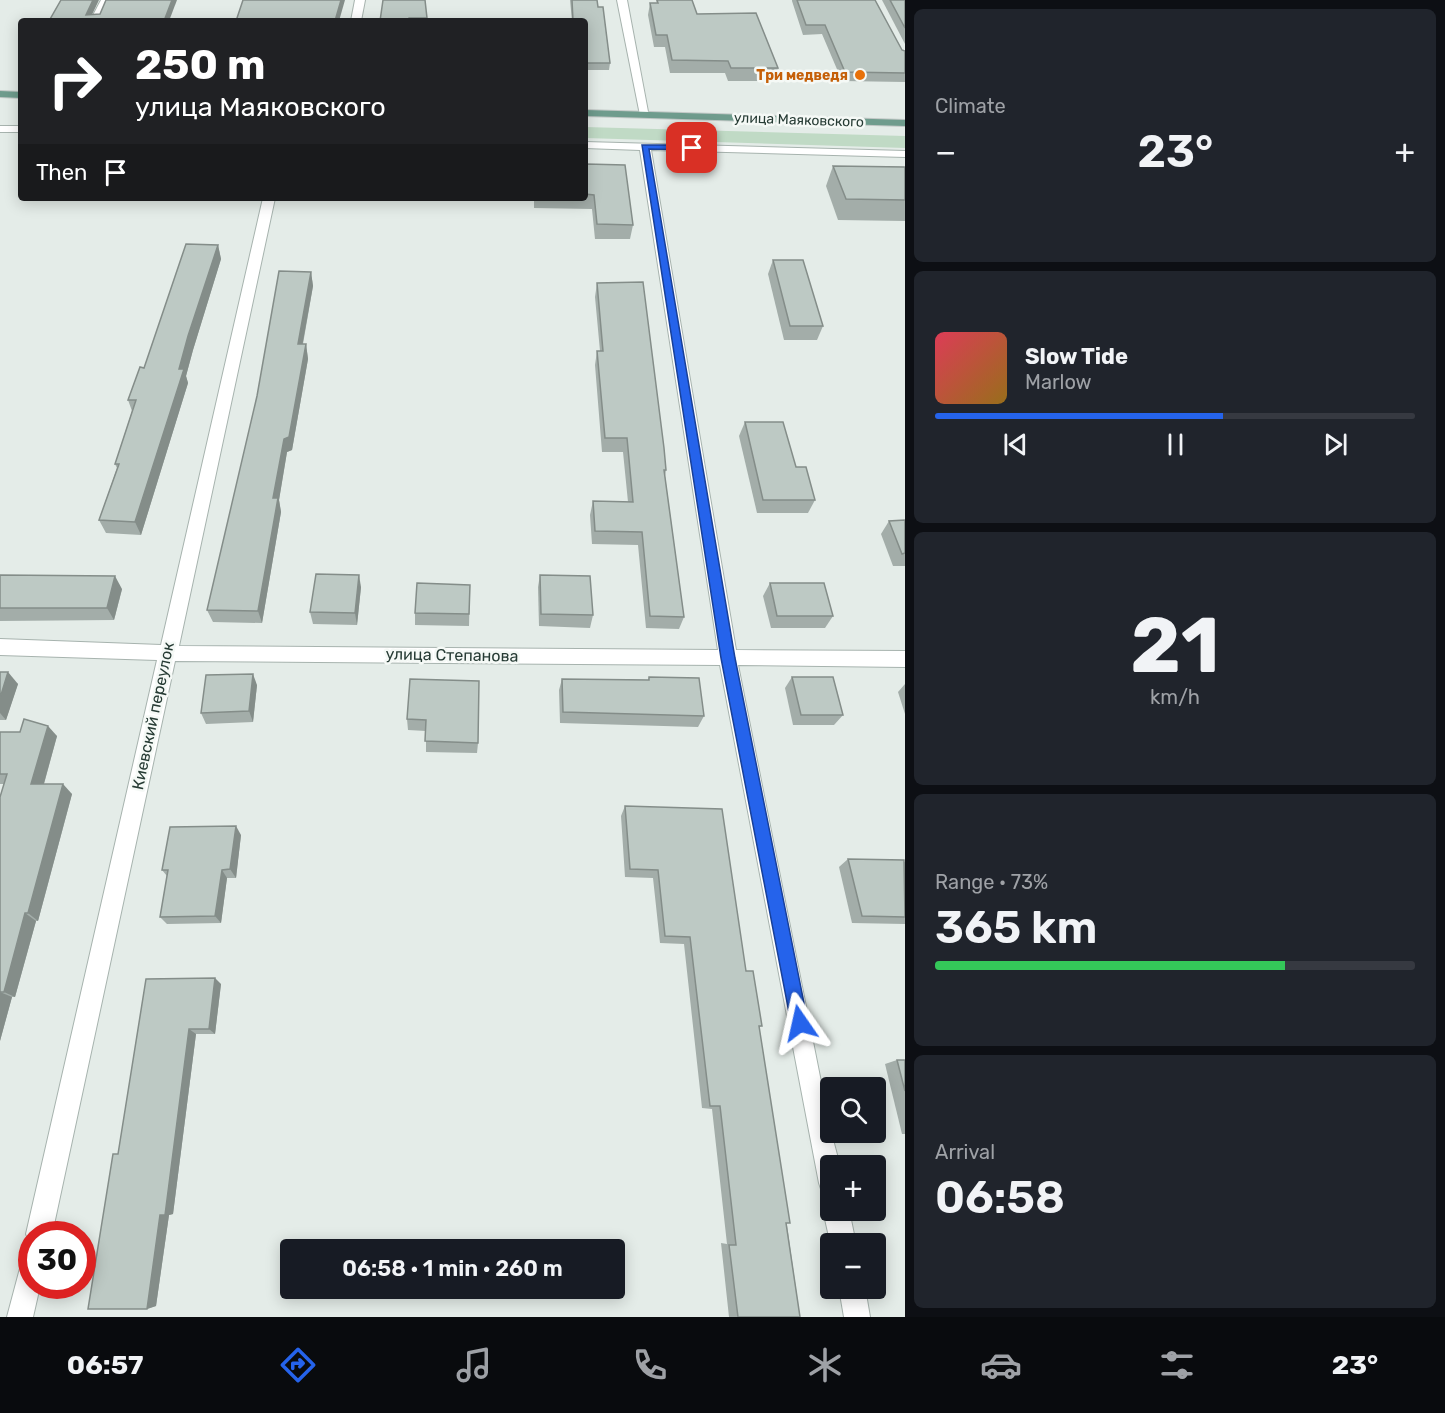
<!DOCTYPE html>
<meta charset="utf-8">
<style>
:root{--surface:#171b24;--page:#20242c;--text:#f1f3f6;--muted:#9ea1a6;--line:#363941;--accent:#2563eb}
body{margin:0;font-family:Rubik,sans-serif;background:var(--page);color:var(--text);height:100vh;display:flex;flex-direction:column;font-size:22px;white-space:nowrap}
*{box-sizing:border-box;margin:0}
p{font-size:20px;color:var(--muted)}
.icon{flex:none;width:33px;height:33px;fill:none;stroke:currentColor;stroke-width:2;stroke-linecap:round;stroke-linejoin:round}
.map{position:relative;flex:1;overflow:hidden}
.panel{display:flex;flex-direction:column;gap:9px;padding:9px;background:#0d0f14;width:540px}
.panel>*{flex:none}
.banner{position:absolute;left:18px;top:18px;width:570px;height:183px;border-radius:6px;box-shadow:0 3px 15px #0003;background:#202124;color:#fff;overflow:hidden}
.tools{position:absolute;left:820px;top:1077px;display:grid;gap:12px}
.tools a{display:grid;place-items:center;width:66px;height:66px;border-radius:6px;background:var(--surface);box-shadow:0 3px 15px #0003;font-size:30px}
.speed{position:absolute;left:18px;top:1221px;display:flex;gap:12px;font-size:30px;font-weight:700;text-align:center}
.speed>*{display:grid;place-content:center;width:78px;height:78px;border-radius:50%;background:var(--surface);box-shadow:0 3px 15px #0003;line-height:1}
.speed .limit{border:9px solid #d22;background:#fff;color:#111}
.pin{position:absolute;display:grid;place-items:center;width:51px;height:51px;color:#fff;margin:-26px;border-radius:12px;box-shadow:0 3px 9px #0006}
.me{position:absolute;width:66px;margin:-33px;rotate:349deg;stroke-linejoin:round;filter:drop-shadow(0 0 4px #0008)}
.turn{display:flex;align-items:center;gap:21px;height:126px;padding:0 18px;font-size:27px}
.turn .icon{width:78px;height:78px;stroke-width:2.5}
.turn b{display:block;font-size:42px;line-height:51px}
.then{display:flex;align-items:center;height:57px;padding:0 18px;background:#0003;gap:12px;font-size:22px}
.big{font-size:45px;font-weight:600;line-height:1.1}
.panel .tile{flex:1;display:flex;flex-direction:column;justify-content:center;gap:9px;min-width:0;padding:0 21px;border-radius:9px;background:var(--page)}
.panel .dial{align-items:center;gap:0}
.dial b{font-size:78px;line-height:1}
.song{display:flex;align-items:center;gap:18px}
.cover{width:72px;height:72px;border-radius:9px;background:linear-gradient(135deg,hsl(350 70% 55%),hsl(40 70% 35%))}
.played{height:6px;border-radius:3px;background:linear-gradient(90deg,var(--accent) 60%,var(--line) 60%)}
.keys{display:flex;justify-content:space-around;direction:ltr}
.heat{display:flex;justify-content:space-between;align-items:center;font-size:33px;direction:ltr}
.charge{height:9px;border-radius:4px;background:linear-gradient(90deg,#34c759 73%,var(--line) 0)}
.trip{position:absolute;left:280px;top:1239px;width:345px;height:60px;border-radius:6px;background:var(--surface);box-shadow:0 3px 15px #0003;font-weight:600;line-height:60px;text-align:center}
.tabs{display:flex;height:96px;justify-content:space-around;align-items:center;background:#090b0e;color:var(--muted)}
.tabs .icon{width:42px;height:42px}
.tabs .active{color:var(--accent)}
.tabs b{font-size:27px;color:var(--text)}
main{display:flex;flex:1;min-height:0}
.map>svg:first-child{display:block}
.green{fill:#c0dac5}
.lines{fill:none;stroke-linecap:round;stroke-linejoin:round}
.minor-casing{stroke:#a7b3ae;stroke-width:2}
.major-casing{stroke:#c2c8c6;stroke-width:2}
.minor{fill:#fff;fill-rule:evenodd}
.major{fill:#6f9c8d;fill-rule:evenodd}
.wall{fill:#a3ada9}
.shaded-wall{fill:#848d89}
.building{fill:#bdc9c4;stroke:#848d89;stroke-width:1.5}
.route{fill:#2563eb;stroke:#184099;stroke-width:1.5}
.food-dot{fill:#e8710a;stroke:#f5f9f6;stroke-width:2}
.labels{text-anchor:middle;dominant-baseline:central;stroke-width:5;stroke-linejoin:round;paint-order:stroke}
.far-food-label{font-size:14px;font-weight:bold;fill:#c56008;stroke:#f5f9f6;text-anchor:end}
.far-street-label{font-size:14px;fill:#263b34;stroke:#f5f9f6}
.street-label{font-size:16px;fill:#263b34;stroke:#f5f9f6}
</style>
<main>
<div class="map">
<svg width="905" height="1317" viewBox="0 0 905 1317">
<rect width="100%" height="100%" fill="#e4ece8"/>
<polygon class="green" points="585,127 905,136 905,148 585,138"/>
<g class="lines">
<g class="minor-casing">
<g id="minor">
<polygon points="101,0 111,0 100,21 90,21"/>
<polygon points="355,0 365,0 361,21 351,21"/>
<polygon points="617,0 627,0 649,117 640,115"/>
<rect x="0" y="126" width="21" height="6"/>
<polygon points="585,142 905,151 905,157 651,150 736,650 905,651 905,667 738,665 831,1132 840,1166 831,1166 831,1195 822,1192 819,1183 720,665 175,661 52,1234 32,1234 30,1243 26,1234 157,660 0,655 0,639 161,645 263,198 275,198 179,646 718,650 640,150 585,148"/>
<polygon points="831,1200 831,1210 849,1210 856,1244 831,1244 831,1246 823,1210 827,1201"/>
<polygon points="32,1253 32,1286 40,1286 33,1317 7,1317 23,1257"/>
<polygon points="839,1288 865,1288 870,1317 844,1317"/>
</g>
</g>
<g class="major-casing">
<g id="major">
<polygon points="0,91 21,92 21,98 0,97"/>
<polygon points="585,110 905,120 905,126 585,116"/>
</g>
</g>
<use href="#minor" class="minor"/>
<use href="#major" class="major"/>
</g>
<g class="wall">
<polygon points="425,0 427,21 380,21"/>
<polygon points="570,0 597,0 598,7 610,63 609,70 585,70 585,21 572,21"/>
<polygon points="656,0 692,0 697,14 778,68 774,81 728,81 725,73 670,73 665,47 654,47 648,15 650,3 657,3"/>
<polygon points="792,0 875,0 902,50 905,51 905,82 842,81 822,34 803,35 792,1"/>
<polygon points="882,0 905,0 905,44"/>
<polygon points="833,166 905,167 905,221 838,220 826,186"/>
<polygon points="585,167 633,225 630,239 595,239 592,209 534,208 534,198 585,198"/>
<polygon points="218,245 221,259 193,350 186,376 188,383 141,535 106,533 99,520 117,468 115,464 132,411 128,400 144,368"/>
<polygon points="773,260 823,326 817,340 784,340 768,274"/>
<polygon points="311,272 313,286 303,344 306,344 308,359 292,450 287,452 279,500 281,512 262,623 213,622 207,610"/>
<polygon points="597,283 666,470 665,476 684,617 679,629 646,628 638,545 592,544 590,515 593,501 628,502 623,452 602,452 595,365 597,351 600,351 595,297"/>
<polygon points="745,422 815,500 808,513 757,513 739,436"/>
<polygon points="905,520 905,566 893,566 881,534 889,521"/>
<polygon points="0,575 122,589 114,620 0,621"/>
<polygon points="540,575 593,615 590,628 539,626 538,587"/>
<polygon points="770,583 833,616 825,628 771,628 763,596"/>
<polygon points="470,585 469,626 415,625 415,613"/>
<polygon points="361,587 357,625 313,624 310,612"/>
<polygon points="0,672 18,684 6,720 0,720"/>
<polygon points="649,677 704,716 698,727 560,723 559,690 562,679 648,680"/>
<polygon points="792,677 843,715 834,725 793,725 785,688"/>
<polygon points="410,679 478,743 477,753 426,752 426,731 408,730 407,719"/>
<polygon points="905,684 905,714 898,692"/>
<polygon points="257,685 253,722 206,724 201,713"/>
<polygon points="0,732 20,732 57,736 44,784 72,794 38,921 36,921 15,997 12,997 0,1041 0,797 4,784 0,784"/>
<polygon points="625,806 746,971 762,1026 759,1027 800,1317 729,1317 721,1243 727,1244 712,1109 702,1108 684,944 660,943 653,878 625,877 621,816"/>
<polygon points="241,835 236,878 227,878 221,923 167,924 160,917 167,876 162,870"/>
<polygon points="848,859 905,862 905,924 852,923 839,867"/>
<polygon points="146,979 221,984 215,1034 196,1034 173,1214 169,1215 156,1306 147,1309 118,1154"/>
<polygon points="897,1060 905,1060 905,1134 902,1134 885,1064"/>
</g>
<g class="shaded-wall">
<polygon points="93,0 99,0 89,21 86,15"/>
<polygon points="172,0 177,0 169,21 164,21"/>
<polygon points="341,0 345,0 339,21 335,21"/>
<polygon points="218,245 221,259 193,350 186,376 188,383 141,535 135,522 188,336"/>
<polygon points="311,272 313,286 300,358 298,344"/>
<polygon points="306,344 308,359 292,450 287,452 279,500 281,512 262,623 258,611 273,498 284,439"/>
<polygon points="359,575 361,587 357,625 355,613"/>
<polygon points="115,576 122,589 114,620 107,608"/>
<polygon points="8,672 18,684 6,720 0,713 0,698"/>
<polygon points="253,674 257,685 253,722 249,711"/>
<polygon points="48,726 57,736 41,794 31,784"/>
<polygon points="63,784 72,794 38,921 28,913"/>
<polygon points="236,826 241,835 236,878 230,869"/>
<polygon points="222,870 227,878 221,923 215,916"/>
<polygon points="25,913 36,921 15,997 4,992"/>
<polygon points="215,978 221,984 215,1034 209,1029"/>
<polygon points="0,992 12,997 0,1041"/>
<polygon points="189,1029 196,1034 173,1214 169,1215 156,1306 147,1309 160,1215"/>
</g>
<g class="building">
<polygon points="61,0 93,0 86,15 100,14 106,0 172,0 164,21 49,21"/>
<polygon points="243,0 341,0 335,21 236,21"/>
<polygon points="383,0 425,0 427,18 409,18 408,21 380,21"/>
<polygon points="572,0 597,0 598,7 603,7 610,63 585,63 585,21 573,21"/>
<polygon points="657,0 692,0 697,14 756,13 778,68 731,68 728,61 672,60 667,35 656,35 650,3 658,3"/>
<polygon points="797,0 875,0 902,50 905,51 905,73 845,72 825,25 806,25"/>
<polygon points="890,0 905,0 905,28"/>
<polygon points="586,164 625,165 633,225 597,224 594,195 585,194"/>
<polygon points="833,166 905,167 905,200 846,199"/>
<polygon points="186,244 218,245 188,336 179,369 184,369 135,522 99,520 119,464 115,464 136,400 128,400 140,367 144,368"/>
<polygon points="773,260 803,260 823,326 790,326"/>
<polygon points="279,271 311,272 298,344 306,344 289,437 284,439 273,498 278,498 258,611 207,610 257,396"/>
<polygon points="643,282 664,448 666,470 664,470 684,617 650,616 642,532 595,531 593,501 633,502 627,438 605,438 597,351 603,351 597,283"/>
<polygon points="745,422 783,422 796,467 806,467 815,500 763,500"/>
<polygon points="905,520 905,553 902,554 889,521"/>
<polygon points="316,574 359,575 355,613 310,612"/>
<polygon points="0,575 115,576 107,608 0,608"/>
<polygon points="540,575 590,576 593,615 541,614"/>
<polygon points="417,583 470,585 469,614 415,613"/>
<polygon points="770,583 824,583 833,616 777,616"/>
<polygon points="0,672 8,672 0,698"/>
<polygon points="253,674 249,711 201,713 206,675"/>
<polygon points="649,677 699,678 704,716 563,712 562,679 649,680"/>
<polygon points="792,677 833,677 843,715 801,715"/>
<polygon points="410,679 479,681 478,743 425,741 426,720 407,719"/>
<polygon points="24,719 48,726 31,784 63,784 28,913 25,913 4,992 0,992 0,797 7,774 0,774 0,732 20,732"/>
<polygon points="625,806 722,809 746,971 753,971 762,1026 759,1026 790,1223 786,1223 800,1317 738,1317 729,1245 736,1245 720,1106 710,1106 690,937 665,936 658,870 630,869"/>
<polygon points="236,826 230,869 222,870 215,916 160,917 168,870 162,870 170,827"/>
<polygon points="848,859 904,860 905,917 862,916"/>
<polygon points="215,978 209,1029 189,1029 165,1215 160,1215 147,1309 88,1309 113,1154 118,1154 146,979"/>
<polygon points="897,1060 905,1060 905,1091"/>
</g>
<polygon class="route" points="642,145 692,145 696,148 692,150 649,149 735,658 808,1023 806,1029 800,1032 794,1029 791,1023 721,658"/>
<circle class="food-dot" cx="860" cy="75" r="6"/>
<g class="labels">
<g class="far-food-label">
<text x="848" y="75">Три медведя</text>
</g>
<g class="far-street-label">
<text transform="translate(799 120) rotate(2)">улица Маяковского</text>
</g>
<g class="street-label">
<text transform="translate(452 655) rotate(1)">улица Степанова</text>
<text transform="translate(153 716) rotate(-78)">Киевский переулок</text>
</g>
</g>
</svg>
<div class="tools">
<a><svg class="icon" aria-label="search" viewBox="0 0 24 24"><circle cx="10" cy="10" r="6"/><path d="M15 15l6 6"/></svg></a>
<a>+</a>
<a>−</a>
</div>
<div class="speed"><div class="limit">30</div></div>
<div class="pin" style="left:692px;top:148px;background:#d93025"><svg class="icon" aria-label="arrive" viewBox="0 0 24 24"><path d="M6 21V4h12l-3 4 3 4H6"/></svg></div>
<svg class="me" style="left:800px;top:1023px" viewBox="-20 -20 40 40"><path d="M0-17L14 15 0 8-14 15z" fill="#2563eb" stroke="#fff" stroke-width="4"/></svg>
<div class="trip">06:58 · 1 min · 260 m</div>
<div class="banner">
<div class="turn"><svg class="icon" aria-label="right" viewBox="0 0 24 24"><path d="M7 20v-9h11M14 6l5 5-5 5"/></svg><div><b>250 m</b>улица Маяковского</div></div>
<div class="then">Then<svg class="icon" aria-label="arrive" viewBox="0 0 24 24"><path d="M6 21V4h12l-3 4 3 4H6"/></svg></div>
</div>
</div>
<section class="panel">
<div class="tile"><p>Climate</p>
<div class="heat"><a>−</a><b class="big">23°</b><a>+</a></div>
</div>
<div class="tile">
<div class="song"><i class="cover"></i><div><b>Slow Tide</b><p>Marlow</p></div></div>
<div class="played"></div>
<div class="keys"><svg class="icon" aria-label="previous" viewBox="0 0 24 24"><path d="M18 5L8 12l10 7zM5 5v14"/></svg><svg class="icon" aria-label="pause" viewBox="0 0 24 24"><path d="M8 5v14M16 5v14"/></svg><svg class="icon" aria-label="next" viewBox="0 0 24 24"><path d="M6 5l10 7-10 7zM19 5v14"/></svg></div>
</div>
<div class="tile dial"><b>21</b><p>km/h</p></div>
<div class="tile"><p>Range · 73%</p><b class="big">365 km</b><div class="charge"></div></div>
<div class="tile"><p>Arrival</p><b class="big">06:58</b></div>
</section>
</main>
<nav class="tabs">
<b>06:57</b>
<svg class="icon active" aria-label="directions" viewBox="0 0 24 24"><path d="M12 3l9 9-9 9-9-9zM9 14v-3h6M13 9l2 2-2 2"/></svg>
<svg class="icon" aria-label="music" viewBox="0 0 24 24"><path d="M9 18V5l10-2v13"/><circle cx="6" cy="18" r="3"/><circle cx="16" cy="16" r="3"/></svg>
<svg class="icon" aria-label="phone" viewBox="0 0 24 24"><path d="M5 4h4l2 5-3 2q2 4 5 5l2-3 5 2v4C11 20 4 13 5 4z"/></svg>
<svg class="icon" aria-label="climate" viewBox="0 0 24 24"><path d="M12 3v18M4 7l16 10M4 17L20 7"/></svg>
<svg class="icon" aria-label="car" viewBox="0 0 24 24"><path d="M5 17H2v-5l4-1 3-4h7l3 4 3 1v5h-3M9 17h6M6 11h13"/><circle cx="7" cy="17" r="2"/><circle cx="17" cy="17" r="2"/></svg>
<svg class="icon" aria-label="filters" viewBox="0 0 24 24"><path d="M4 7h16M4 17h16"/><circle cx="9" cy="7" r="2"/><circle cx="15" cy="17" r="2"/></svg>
<b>23°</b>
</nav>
